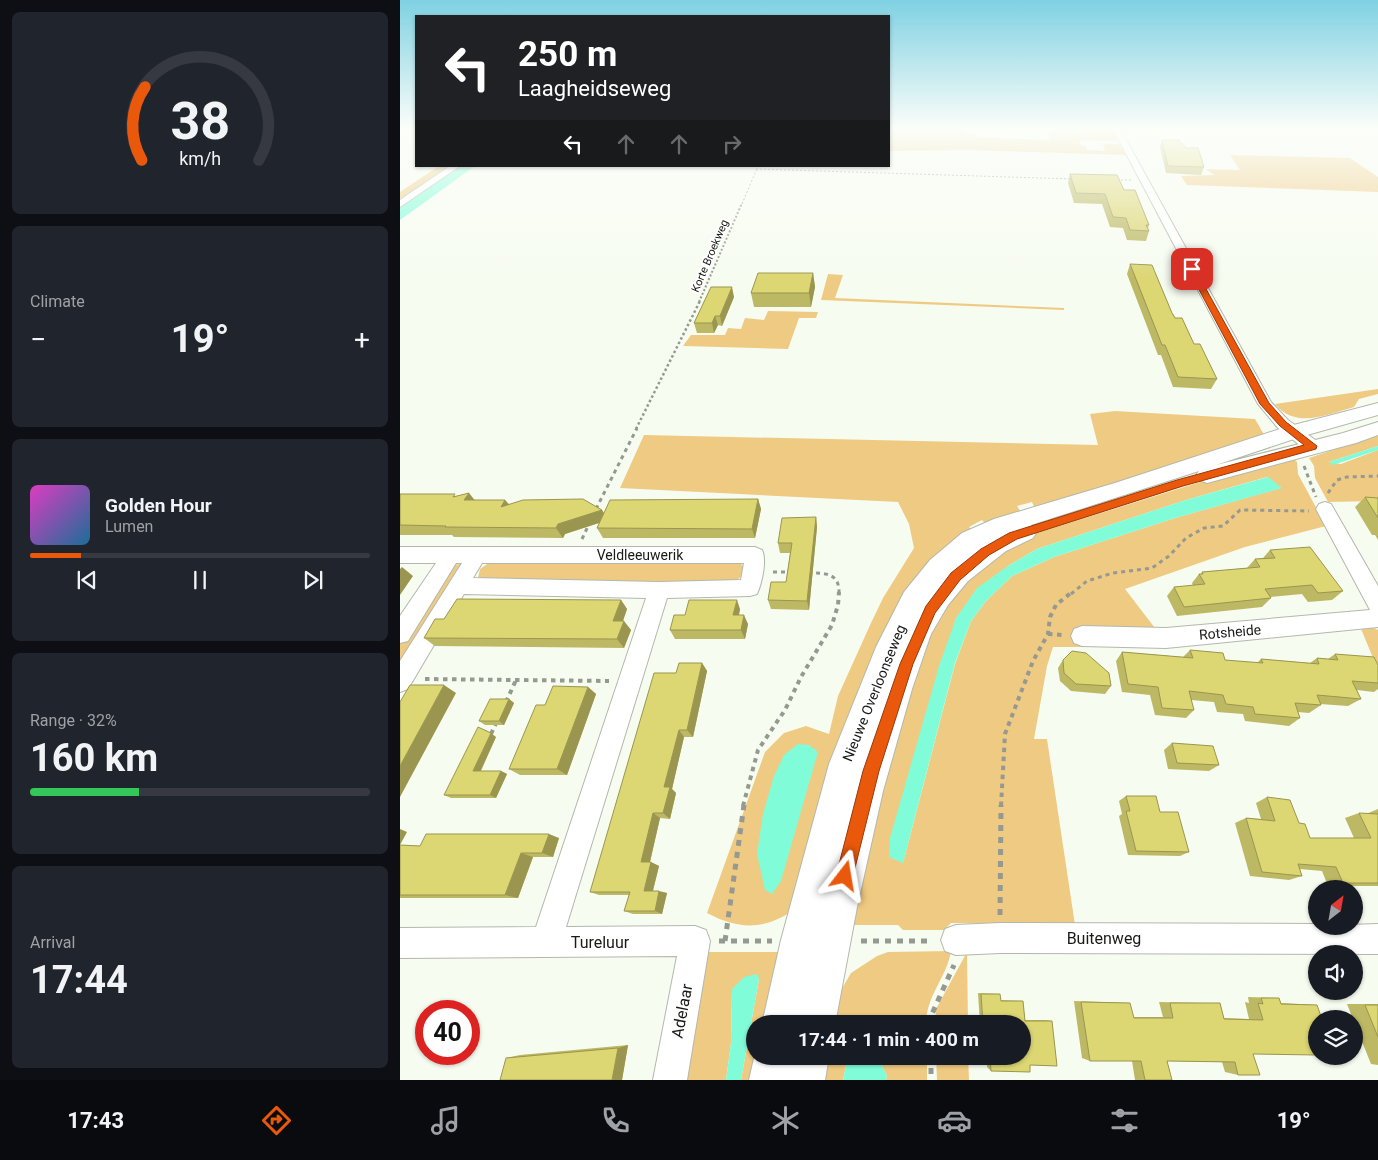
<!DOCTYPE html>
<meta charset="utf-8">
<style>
:root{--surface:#171b24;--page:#20242c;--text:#f1f3f6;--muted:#9ea1a6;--line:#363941;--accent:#ea580c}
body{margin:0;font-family:Roboto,sans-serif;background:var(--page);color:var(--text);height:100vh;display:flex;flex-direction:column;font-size:19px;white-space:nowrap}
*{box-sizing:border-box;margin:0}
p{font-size:16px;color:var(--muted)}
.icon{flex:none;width:28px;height:28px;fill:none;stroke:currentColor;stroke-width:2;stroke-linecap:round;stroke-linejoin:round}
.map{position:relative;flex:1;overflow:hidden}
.drawer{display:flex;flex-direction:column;gap:12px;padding:12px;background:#0d0f14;width:400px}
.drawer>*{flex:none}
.top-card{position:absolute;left:15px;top:15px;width:475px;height:152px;border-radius:0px;box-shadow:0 1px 4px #0004;background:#202124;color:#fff;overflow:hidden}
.needle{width:32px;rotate:31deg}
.buttons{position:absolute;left:908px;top:880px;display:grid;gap:10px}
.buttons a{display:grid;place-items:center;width:55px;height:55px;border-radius:50%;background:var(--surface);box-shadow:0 1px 4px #0004;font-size:25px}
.speed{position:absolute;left:15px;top:1000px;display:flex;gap:10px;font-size:25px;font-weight:700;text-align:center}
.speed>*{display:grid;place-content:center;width:65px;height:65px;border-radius:50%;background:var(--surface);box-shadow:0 1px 4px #0004;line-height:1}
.speed .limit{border:8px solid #d22;background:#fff;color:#111}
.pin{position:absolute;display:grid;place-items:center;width:42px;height:42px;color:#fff;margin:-21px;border-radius:10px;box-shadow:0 2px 8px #0006}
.me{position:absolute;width:55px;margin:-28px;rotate:14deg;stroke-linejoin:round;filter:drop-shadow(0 0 4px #0008)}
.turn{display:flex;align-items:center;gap:18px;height:105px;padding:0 20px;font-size:22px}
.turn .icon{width:65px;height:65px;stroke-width:2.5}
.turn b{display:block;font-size:35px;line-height:42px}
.lanes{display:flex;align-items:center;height:48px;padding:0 20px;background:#0003;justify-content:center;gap:25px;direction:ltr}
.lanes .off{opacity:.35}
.big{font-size:38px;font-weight:700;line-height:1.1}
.drawer .card{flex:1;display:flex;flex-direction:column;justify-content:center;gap:8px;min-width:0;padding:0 18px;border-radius:8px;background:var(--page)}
.drawer .dial{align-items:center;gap:0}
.dial svg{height:130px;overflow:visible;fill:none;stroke:var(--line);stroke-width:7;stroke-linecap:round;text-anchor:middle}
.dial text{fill:var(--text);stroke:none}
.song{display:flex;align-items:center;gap:15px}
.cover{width:60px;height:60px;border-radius:8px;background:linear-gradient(135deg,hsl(310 70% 55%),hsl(200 70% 35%))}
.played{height:5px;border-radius:2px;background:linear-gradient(90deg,var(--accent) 15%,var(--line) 15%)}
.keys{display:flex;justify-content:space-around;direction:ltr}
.heat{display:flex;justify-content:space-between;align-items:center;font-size:28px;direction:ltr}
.charge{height:8px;border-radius:4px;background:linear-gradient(90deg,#34c759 32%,var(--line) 0)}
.trip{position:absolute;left:346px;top:1015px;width:285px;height:50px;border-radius:25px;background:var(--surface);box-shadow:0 1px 4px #0004;font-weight:700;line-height:50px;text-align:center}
.menu{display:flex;height:80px;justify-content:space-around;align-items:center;background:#090b0e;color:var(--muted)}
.menu .icon{width:35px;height:35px}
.menu .selected{color:var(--accent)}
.menu b{font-size:22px;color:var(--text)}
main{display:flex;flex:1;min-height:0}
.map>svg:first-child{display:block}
.green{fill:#efca82;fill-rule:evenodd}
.water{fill:#81fcd9}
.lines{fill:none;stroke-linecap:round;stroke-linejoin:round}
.minor-casing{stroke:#b3b8ad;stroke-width:2}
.tertiary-casing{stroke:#b3b8ad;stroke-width:2}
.path-far5{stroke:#959991;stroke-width:1;stroke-dasharray:2 2;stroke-linecap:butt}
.path-far4{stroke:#959991;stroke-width:2;stroke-dasharray:2 2;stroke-linecap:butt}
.path-far3{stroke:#959991;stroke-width:2.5;stroke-dasharray:2.5 2.5;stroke-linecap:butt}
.path-far2{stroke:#959991;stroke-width:3;stroke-dasharray:4 4;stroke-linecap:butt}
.path-far1{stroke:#959991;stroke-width:4;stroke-dasharray:4.5 4.5;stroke-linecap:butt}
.path{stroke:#959991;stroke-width:5;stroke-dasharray:6 6;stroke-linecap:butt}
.minor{fill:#fff;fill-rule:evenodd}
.tertiary{fill:#fff;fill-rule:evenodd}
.wall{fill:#bdb863}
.shaded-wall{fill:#9a9650}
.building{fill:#dcd673;stroke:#9a9650}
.route{fill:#ea580c;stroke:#983908}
.labels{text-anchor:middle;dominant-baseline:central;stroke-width:4;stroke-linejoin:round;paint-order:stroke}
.far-street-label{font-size:11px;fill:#191a17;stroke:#fff}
.street-label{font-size:14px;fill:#191a17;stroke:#fff}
.near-street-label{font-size:16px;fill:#191a17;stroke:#fff}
</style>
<main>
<section class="drawer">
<div class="card dial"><svg viewBox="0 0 100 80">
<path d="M14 69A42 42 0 1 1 86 69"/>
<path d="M14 69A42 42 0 0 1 16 24" stroke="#ea580c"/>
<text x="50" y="56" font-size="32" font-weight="700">38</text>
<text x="50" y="72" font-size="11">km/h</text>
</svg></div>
<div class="card"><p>Climate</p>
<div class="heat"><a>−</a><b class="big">19°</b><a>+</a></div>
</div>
<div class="card">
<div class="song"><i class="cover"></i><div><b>Golden Hour</b><p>Lumen</p></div></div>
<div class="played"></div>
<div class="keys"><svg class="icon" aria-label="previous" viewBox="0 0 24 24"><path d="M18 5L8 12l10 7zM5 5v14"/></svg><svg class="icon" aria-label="pause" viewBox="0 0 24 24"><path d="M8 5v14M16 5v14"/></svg><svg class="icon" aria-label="next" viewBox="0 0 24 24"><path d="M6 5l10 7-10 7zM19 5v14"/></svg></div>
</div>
<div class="card"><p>Range · 32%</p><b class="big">160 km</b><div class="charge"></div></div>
<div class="card"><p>Arrival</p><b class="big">17:44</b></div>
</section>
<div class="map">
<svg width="978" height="1080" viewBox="0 0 978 1080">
<rect width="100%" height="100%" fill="#f7fcf1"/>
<g class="green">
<polygon points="489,127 564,127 565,133 575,133 575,137 650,140 648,133 653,133 653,127 711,128 718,141 679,140 681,145 685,146 687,150 705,151 703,144 719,144 726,155 569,150 489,151"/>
<polygon points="830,155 950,158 978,177 978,192 787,185 781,176 814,175 806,169 840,170"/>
<polygon points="39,166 51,166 0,200 0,192"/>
<polygon points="428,274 443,275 435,298 664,308 664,310 421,300"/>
<polygon points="368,311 418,312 416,318 399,318 388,349 283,346 291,335 325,335 328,328 341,329 345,318 364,320"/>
<path d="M 978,389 L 978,394 L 959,399 L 954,407 C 928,414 896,430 875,404 Z"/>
<path d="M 715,411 L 855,419 L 866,438 L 635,509 L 632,502 L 617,506 L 621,512 L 588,526 L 582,520 L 569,527 L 575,533 L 394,910 C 364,930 339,930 307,913 L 365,752 L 384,733 L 406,726 L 429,734 L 438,696 L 471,623 L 483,598 L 514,548 L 509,524 L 498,502 L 220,488 L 244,435 L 698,445 L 690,414 Z"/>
<polygon points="978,435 978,446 929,462 941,464 978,450 978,501 928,502 915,478 914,466 909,458"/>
<path d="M 893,458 L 897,462 L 898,474 L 926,526 L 845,547 L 725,589 L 758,632 L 681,642 L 683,647 L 653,647 L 647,666 L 634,739 L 647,739 L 675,925 L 551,923 L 544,930 L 503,930 L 498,925 L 455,925 L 451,922 L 453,878 L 529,626 L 545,599 L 621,538 L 813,478 ZM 867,477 L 881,488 L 775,518 L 654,557 L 612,576 L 586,601 L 571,621 L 555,664 L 503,863 L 556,618 L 608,566 L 637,549 L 786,500 Z"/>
<path d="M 93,560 L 338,561 C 350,570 341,580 329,584 L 78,578 L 80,569 Z"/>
<polygon points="60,564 63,566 0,671 0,642 53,565"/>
<polygon points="959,624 968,625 978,630 978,670"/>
<path d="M 551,951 C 547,977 526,996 526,1024 L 426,1024 L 437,997 L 451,973 L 477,956 L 488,952 Z"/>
<polygon points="305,952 389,952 374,1024 355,1024 355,1056 363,1080 341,1080 359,979 332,989 331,1043 326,1080 284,1080"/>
<polygon points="567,952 568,1024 535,1024 536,1009"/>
<polygon points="421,1056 448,1056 443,1080 417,1080"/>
<polygon points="477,1056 527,1056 527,1080 486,1080 487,1076"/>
<polygon points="536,1056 568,1056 569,1080 537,1080"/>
</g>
<g class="water">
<polygon points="60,166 75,166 0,220 0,208"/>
<polygon points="978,446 978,450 933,465 929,462"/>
<polygon points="868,477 882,488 775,518 654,557 612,576 586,601 571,621 555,663 503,863 489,857 490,838 539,666 556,618 577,588 608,566 637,549 786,500"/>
<polygon points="398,744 409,745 418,752 381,881 372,894 365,890 357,854 363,814 374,776 384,755"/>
<polygon points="357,974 359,979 341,1080 326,1080 331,1043 332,989 344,977"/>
<polygon points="448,1056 478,1057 487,1076 486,1080 443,1080"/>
</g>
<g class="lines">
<g class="minor-casing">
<g id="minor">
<polygon points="712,127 719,127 871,402 888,420 918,442 920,446 918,450 912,451 906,450 878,428 858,404"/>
<polygon points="50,166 60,166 0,207 0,200"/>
<polygon points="925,502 931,504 978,586 978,627 766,648 682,646 674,643 671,636 674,629 682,626 766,628 970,610 916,509 919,504"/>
<path d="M 0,547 L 355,547 L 362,550 C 367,560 362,583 357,594 L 350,596 L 267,598 L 166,927 L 295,926 L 306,930 L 310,941 L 287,1080 L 253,1080 L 277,956 L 0,958 L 0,928 L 136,927 L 246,598 L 64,594 L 8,689 L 0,692 L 0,661 L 62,563 L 56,563 L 8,641 L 0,643 L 0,616 L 36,563 L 0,563 ZM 82,563 L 344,563 L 341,580 L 259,582 L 73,578 Z"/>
<polygon points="600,923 916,924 916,926 978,924 978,954 600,953 556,955 545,951 541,940 545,929 556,925"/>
</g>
</g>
<g class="tertiary-casing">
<g id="tertiary">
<polygon points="978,403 978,415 900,437 816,465 943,433 978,422 978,435 956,443 807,483 799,480 796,475 799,471 631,525 637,532 633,538 606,551 568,581 548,605 531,634 512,689 483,791 457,907 435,1024 362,1024 381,940 429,764 476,647 504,592 530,560 562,533 594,519 715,483 886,427"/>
<polygon points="355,1054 355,1056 429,1056 425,1080 349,1080"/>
</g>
</g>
<g class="path-far5">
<polyline points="356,169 673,179"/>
<polyline points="717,180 731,180"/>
<polyline points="342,204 358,166"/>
</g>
<polyline class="path-far4" points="299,302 342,203"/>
<polyline class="path-far3" points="236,429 300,301"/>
<g class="path-far2">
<polyline points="904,466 916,497"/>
<polyline points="928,493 937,480 947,477 978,476"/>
<polyline points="196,509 237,428"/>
<polyline points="182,539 189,524"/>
<polyline points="373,572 390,572"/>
<path d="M 408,573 C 424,573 440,572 439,594"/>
<polyline points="671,594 687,581 713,573 752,568 769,556 786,538 804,528 823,526 840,510 909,511"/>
</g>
<g class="path-far1">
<polyline points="648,634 663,635"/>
<polyline points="25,679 209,681"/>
<polyline points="106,702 116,680"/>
<polyline points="91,734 97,721"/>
<polyline points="343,806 358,750 385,710 401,677 432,625 438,605 439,592"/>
<polyline points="601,806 605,734 633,661 648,634 650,617 656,605 672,592"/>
</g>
<g class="path">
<polyline points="600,915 601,805"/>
<polyline points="319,941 372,941"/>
<polyline points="325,941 344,805"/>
<polyline points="461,941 532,941"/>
<polyline points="530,1024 531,1016 554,965"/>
<polyline points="531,1056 531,1080"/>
</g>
<use href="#minor" class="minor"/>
<use href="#tertiary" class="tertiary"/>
</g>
<g class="wall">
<polygon points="762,140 804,167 801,175 766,173 760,147"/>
<polygon points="670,174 724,190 749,225 748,228 749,231 746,241 727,240 723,228 710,227 702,204 674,203 668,183"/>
<polygon points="730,264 772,313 794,344 817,379 811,389 773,387 761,355 758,355 727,274"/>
<polygon points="413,273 415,287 411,307 354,307 351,293"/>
<polygon points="334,297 322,326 318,325 314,333 297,333 294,323"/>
<polygon points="0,494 57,496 75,500 105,500 109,504 202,510 204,513 358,499 361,509 355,538 203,538 197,528 199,523 165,534 163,538 54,537 52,535 0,535"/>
<polygon points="965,497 978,498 978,540 975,535 972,535 955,507"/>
<polygon points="416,517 417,527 409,610 371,609 368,600 386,582 390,553 380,553 378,543"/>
<polygon points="870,550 943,591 932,600 908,602 902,594 870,597 871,598 862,607 777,616 767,596 774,587 793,586 792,583 799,574 801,574 802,572 847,568 855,559 863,558"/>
<polygon points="221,600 227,609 223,621 231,630 224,648 35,646 24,638 44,619"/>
<polygon points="340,609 339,615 348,624 345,639 275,639 270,630 285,615"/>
<polygon points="790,650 825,660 857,663 861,659 910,663 917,658 928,659 935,654 978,665 978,689 974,692 957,690 961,699 948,706 920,704 921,705 909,713 898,712 900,718 889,726 845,721 843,714 817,712 814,702 791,700 794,710 786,718 755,715 750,695 722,692 716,661 722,652 783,657"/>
<polygon points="663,660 711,686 705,694 671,691 660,681 658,668"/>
<polygon points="302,663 307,671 293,737 284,737 272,789 276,793 270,819 260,818 250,862 259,866 253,891 267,893 262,914 233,914 224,911 229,895 199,895 190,892 276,673"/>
<polygon points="188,687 196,694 167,775 120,775 109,769 145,705"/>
<polygon points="109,699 114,703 104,725 85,725 79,721"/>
<polygon points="96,737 81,771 101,771 107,774 96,798 51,798 44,795"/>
<polygon points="772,743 819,765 809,771 768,769 764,750"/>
<polygon points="726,796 760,812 789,852 780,856 728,855 719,816 722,814 719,801"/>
<polygon points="867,797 899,823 910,838 954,838 945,818 959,813 966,814 978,809 978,886 928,886 922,871 900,869 902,876 889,880 850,876 835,823 846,818 861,819 856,803"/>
<polygon points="159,838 153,857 133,857 118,898 0,898 0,845 20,846"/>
<polygon points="578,993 600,994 600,1000 623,1001 625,1020 646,1020 652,1021 630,1065 591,1071 587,1067 587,1056 622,1056 622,1024 580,1024"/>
<polygon points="848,997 879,998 881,1003 917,1005 853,1054 838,1075 825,1072 822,1062 767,1061 772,1080 735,1080 732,1061 690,1061 682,1058 674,1001 730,1003 733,1017 763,1017 759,1002 808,1003 820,1003 824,1018 849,1019 845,1002 849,1003"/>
<polygon points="947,1004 978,1004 978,1065 971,1064"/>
<polygon points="228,1045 222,1080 106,1058 120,1055"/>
</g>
<g class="shaded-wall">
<polygon points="413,273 415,287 411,307 409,293"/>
<polygon points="332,287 334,297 322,326 320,316"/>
<polygon points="315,316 318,325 314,333 312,323"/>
<polygon points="69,493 77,503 64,500"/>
<polygon points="358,499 361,509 355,538 352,529"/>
<polygon points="105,500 113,510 101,507"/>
<polygon points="202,510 208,520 165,534 163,538 156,528 158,524"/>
<polygon points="416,517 417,527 409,610 407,601"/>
<polygon points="2,567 13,576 0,595 0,569"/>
<polygon points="221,600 227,609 220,629 213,621"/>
<polygon points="337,600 340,609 337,624 333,615"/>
<polygon points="344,615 348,624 345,639 341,630"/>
<polygon points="224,621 231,630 224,648 217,639"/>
<polygon points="302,663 307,671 293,737 287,730"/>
<polygon points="44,685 56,693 0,797 0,766"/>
<polygon points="188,687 196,694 167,775 157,769"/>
<polygon points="109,699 114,703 104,725 99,721"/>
<polygon points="279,730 284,737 272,789 276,793 270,819 263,813 264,787"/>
<polygon points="91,733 96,737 79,774 73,771"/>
<polygon points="101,771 107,774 96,798 90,795"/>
<polygon points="253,813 260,818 249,866 241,862"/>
<polygon points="0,829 7,832 0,845"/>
<polygon points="149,834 159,838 153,857 142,853"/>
<polygon points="121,853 133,857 118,898 105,895"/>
<polygon points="251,862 259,866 252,894 244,891"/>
<polygon points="259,891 267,893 262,914 255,911"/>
<polygon points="228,1045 222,1080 212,1080 218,1048"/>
</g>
<g class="building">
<polygon points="762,140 779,140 786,148 798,148 804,167 768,166"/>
<polygon points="670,174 717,175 724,190 735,190 749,225 746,225 749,231 730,230 726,218 713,217 705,194 676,193"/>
<polygon points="730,264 752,265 772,313 775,318 782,318 794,344 800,344 817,379 778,377 765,345 762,345"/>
<polygon points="358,273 413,273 409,293 351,293"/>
<polygon points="311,287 332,287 320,316 315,316 312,323 294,323"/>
<polygon points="69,493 64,500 105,500 101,507 123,500 183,499 202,510 158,524 156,528 45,527 46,526 0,525 0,494 55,494 53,497"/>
<polygon points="965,497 978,498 978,518"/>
<polygon points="358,499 352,529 197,528 210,500"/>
<polygon points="416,517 407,601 368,600 371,582 386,582 392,543 378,543 382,518"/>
<polygon points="910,547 943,591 918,593 912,585 865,589 871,598 784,607 774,587 805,584 799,574 803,574 802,572 860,567 855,559 875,558 870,550"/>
<polygon points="57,599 221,600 213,621 224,621 217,639 24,638 35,619 44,619"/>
<polygon points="289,600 337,600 333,615 344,615 341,630 270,630 274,615 285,615"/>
<polygon points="790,650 823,653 825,660 863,663 861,659 919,664 917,658 938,660 935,654 974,657 978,665 978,683 952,681 961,699 917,695 921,705 895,703 900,718 855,714 853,707 826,704 823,695 789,691 794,710 762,708 758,687 728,684 722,652 793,658"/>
<polygon points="672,651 686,653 709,673 711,686 676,684 664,673 663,660"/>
<polygon points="279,663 302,663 287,730 279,730 264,787 270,787 263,813 253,813 241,862 251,862 244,891 259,891 255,911 224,911 230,892 190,892 254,673 276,673"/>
<polygon points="10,685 44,685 0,766 0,702"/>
<polygon points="153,686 188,687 157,769 109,769 136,705 145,705"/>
<polygon points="90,699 109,699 99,721 79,721"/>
<polygon points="78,727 91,733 73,771 101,771 90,795 44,795"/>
<polygon points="772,743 813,746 819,765 777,763"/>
<polygon points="726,796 756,796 760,812 778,812 789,852 736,851 726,811 730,811"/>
<polygon points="867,797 890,800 899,823 905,824 910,838 971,838 959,813 978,814 978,883 943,883 936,867 898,864 902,876 862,872 846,818 875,821"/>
<polygon points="26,834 149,834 142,853 121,853 105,895 0,895 0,845 20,846"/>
<polygon points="581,994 600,994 601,1001 623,1001 625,1021 652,1021 657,1066 630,1065 630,1072 591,1071 590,1056 622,1056 622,1024 583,1024"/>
<polygon points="861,998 879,998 881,1004 917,1005 922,1019 916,1019 916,1055 853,1054 860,1075 838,1075 835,1062 767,1061 772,1080 745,1080 741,1061 690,1061 681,1002 730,1003 734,1018 773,1018 770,1003 820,1003 824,1019 863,1020 858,1003 863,1004"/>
<polygon points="965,1005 978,1005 978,1037"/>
<polygon points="218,1048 212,1080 100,1080 106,1058"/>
</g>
<linearGradient id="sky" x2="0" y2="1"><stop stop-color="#7fd1e2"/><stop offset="0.46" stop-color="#fbfef9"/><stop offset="1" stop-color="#fbfef9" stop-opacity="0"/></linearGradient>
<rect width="978" height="279" fill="url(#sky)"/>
<polygon class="route" points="792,267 795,269 869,403 886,422 917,446 916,449 783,486 617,539 589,555 560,580 535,613 513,664 479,771 453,876 451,882 445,885 439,882 436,876 463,771 500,664 526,606 551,573 581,549 609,533 777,480 904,445 880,426 860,404 788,269"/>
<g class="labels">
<g class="far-street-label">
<text transform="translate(310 256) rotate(-67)">Korte Broekweg</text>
</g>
<g class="street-label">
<text x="240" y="555">Veldleeuwerik</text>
<text transform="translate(830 632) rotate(-5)">Rotsheide</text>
<text transform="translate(474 693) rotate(-68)">Nieuwe Overloonseweg</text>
</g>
<g class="near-street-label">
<text x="704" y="938">Buitenweg</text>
<text x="200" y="942">Tureluur</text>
<text transform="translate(282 1011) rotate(-79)">Adelaar</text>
</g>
</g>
</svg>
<div class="buttons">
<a><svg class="needle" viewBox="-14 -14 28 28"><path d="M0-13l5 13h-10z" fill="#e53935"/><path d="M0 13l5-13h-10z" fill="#9ea1a6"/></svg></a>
<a><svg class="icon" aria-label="sound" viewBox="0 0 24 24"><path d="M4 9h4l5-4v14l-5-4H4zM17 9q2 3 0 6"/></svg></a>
<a><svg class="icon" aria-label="layers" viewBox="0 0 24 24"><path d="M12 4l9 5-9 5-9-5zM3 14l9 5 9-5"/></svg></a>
</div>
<div class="speed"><div class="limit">40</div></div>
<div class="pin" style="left:792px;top:269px;background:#d93025"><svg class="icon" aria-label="arrive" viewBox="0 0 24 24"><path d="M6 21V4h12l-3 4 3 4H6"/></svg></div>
<svg class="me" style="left:445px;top:876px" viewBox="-20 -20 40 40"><path d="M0-17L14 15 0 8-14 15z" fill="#ea580c" stroke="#fff" stroke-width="4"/></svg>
<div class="trip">17:44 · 1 min · 400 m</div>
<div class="top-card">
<div class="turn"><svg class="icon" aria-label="left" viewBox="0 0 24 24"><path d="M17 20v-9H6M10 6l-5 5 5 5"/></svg><div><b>250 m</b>Laagheidseweg</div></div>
<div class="lanes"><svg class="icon" aria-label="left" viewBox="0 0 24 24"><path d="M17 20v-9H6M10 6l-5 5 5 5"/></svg><svg class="icon off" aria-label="ahead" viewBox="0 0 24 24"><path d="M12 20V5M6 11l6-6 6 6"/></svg><svg class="icon off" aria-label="ahead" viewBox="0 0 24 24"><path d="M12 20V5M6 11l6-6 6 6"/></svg><svg class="icon off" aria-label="right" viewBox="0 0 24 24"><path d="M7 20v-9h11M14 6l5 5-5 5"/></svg></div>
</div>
</div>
</main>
<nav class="menu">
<b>17:43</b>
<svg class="icon selected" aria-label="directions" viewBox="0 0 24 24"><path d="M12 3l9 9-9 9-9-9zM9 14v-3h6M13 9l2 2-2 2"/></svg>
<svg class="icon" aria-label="music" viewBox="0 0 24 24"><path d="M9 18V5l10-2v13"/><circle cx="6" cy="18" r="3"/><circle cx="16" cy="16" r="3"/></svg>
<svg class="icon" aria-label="phone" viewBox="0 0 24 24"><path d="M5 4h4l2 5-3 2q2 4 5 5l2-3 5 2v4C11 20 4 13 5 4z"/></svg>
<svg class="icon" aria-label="climate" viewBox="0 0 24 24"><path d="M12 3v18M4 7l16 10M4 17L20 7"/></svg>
<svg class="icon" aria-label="car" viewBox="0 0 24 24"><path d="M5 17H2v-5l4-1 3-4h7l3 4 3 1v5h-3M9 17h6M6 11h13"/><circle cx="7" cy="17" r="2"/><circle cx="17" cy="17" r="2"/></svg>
<svg class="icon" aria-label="filters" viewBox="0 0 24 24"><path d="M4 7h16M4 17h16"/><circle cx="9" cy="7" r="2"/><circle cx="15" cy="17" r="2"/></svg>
<b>19°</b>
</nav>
